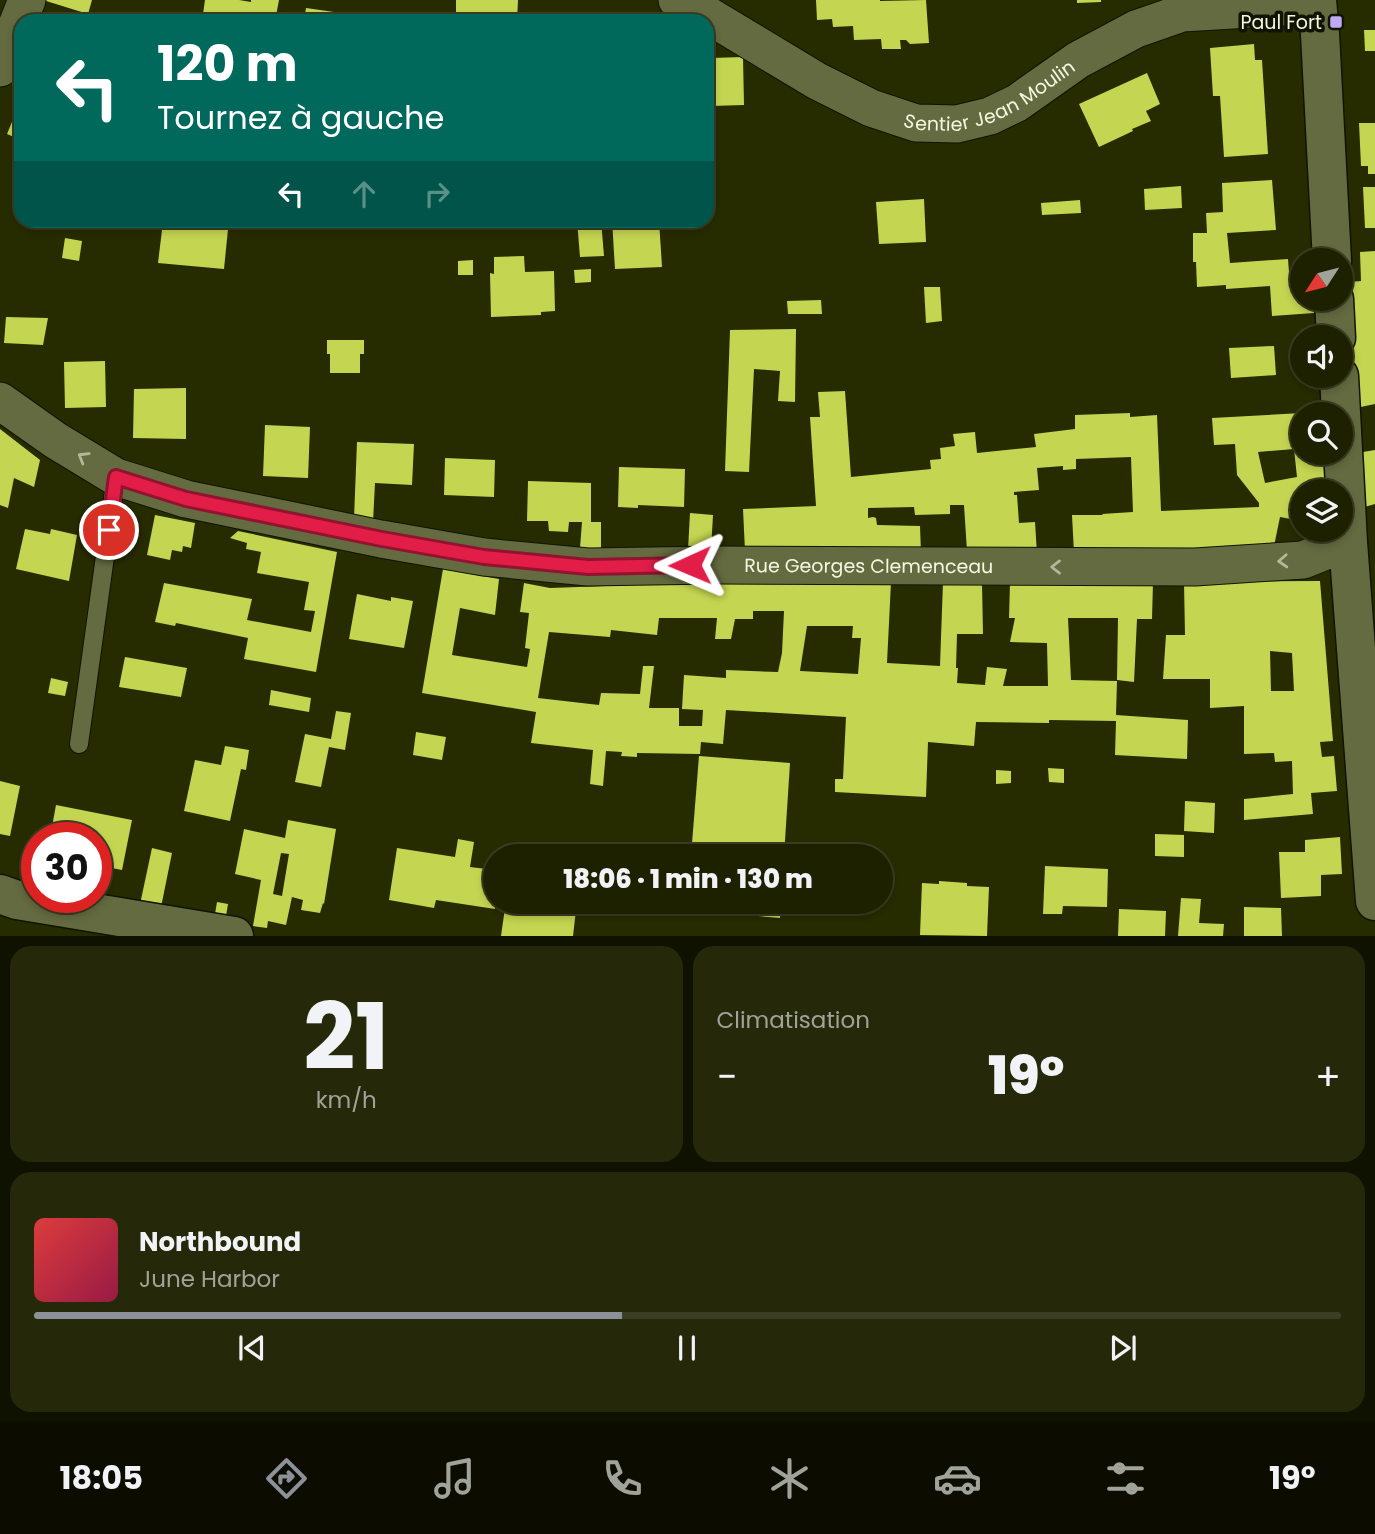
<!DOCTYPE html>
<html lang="fr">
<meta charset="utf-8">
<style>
:root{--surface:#1d2100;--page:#25290a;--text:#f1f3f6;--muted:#a0a399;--line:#3b3e22;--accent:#8c9099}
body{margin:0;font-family:Poppins,sans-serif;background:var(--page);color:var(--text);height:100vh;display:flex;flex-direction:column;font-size:26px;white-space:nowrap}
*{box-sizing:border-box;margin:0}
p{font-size:23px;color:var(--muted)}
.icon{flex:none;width:38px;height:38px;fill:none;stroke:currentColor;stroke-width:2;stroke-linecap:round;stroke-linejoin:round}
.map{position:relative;height:936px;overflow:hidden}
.sheet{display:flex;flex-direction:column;gap:10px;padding:10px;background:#101200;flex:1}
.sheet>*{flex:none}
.top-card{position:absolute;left:14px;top:14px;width:700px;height:214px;border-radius:21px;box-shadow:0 4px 10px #0003,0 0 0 2px var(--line);background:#00695c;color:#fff;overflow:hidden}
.needle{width:46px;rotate:234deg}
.fabs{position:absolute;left:1290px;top:248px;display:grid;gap:14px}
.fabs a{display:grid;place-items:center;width:63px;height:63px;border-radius:50%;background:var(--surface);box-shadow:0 4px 10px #0003,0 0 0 2px var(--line);font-size:35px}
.speed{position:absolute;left:21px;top:822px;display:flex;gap:14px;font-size:35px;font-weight:700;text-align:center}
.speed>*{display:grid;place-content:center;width:91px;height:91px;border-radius:50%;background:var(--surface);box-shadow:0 4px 10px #0003,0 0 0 2px var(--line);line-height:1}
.speed .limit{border:10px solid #d22;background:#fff;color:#111}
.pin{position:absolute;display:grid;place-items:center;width:60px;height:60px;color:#fff;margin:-30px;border:4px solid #fff;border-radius:50%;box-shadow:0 2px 7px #0007}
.me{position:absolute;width:77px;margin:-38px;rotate:269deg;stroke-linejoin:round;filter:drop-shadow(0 0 5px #0008)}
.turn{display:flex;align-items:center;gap:24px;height:147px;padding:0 28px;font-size:32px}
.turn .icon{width:91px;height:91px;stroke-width:2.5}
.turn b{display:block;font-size:49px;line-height:60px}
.lanes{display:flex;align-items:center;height:66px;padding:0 28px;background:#0003;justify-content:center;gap:35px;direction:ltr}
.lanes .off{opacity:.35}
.big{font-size:52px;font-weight:800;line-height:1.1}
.sheet .widget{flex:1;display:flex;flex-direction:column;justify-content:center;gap:10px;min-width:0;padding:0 24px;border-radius:21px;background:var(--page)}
.sheet .dial{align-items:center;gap:0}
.dial b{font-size:91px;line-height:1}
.song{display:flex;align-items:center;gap:21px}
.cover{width:84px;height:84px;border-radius:10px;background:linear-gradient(135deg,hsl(0 70% 55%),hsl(340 70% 35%))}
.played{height:7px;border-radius:4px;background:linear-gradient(90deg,var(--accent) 45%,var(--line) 45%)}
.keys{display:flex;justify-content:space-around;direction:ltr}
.heat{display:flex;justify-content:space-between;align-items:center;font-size:38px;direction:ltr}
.sheet .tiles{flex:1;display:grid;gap:10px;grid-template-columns:1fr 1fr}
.widget:last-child{grid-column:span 2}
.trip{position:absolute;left:483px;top:844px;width:410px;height:70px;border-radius:35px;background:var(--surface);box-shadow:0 4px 10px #0003,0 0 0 2px var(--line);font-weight:800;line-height:70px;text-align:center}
.tabs{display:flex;height:112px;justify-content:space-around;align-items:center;background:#0c0d00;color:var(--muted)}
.tabs .icon{width:49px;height:49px}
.tabs .current{color:var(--accent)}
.tabs b{font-size:32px;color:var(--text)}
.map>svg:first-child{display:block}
.building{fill:#c4d651;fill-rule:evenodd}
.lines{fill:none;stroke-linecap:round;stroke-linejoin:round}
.service-casing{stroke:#101400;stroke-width:20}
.minor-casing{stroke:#101400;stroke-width:39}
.tertiary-casing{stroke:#101400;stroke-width:41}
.service{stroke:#646b40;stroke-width:18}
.minor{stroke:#646b40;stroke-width:37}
.tertiary{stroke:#646b40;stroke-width:38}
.oneway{stroke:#b3b998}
.route-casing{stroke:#92132f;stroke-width:18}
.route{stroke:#e11d48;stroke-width:12}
.poi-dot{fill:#bea9f5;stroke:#111303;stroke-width:2.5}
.labels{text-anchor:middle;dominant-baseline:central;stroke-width:7;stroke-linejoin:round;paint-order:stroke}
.poi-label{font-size:19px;fill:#f3f8e0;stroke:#111303;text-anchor:end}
.street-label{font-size:19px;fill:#f3f8e0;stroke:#111303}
</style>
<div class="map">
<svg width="1375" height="936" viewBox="0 0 1375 936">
<rect width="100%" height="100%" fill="#272c00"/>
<g class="building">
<polygon points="43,0 92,0 88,14"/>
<polygon points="205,0 239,0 251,2 251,0 279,0 275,21 202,21"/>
<polygon points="456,0 518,0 517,21 456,21"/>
<polygon points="816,0 880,0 880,1 926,0 929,43 910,44 906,40 900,40 901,49 882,49 881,39 854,40 853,26 833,27 832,19 817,20"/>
<polygon points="1077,0 1101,0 1101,2 1077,3"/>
<polygon points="306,8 341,13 340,21 304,21"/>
<polygon points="1364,30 1375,30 1375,51 1365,51"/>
<polygon points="1254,44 1255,60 1262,60 1268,154 1224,157 1220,96 1213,96 1210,48"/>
<polygon points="743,57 744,105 711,106 711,58"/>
<polygon points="1147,73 1160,104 1146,111 1151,121 1132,129 1133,131 1099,147 1079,104"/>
<polygon points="21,100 21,140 7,134"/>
<polygon points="1359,123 1375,123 1375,174 1368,174 1368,166 1361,166"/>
<polygon points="1272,180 1276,230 1227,233 1230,263 1288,259 1290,285 1302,284 1302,299 1313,299 1314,313 1272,316 1270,286 1226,289 1226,285 1197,287 1196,262 1193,262 1193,233 1207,233 1206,213 1223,212 1222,183"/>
<polygon points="1181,186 1182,208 1145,210 1144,189"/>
<polygon points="1363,187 1375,187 1375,228 1365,228"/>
<polygon points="924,199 926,242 879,244 876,202"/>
<polygon points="1080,200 1081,213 1042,215 1041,203"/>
<polygon points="577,220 601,220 604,256 580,257"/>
<polygon points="612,220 659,220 662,267 615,269"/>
<polygon points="163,222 228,229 224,269 158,263"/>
<polygon points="65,238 82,241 79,261 62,258"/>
<polygon points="1375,251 1375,404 1356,408 1350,282 1361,281 1360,252"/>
<polygon points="524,256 525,272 554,271 555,311 541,312 541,315 491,317 490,273 494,274 494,257"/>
<polygon points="473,260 473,275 458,275 458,261"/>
<polygon points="591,269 591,282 575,283 574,270"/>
<polygon points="924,287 940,287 942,321 926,323"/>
<polygon points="821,300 822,314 788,314 787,301"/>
<polygon points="6,317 48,318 43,345 4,343"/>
<polygon points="796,329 795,402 778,401 780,371 754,369 749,472 725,471 730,330"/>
<polygon points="327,340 364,340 364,354 360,354 360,373 330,373 330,354 327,354"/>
<polygon points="1274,346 1276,375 1231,378 1229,348"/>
<polygon points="105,361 106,407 65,408 64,362"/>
<polygon points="186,388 186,439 133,438 134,389"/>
<path d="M 845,391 L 851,477 L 931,469 L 930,460 L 941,459 L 940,448 L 955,446 L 953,434 L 975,432 L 977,453 L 1036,447 L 1034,434 L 1075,429 L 1075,415 L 1130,413 L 1130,417 L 1157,415 L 1161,511 L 1259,507 L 1259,503 L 1237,475 L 1235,444 L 1214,445 L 1212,418 L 1302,413 L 1302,453 L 1323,453 L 1325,492 L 1302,492 L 1302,521 L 1280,517 L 1274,546 L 1074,553 L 1072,515 L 1103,515 L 1102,514 L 1133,512 L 1131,457 L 1076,459 L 1076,469 L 1063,470 L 1063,466 L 1037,468 L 1039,490 L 1014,492 L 1014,495 L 1017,495 L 1019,523 L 1035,522 L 1037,554 L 967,551 L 964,505 L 950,505 L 950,514 L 915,515 L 914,507 L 868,508 L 868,518 L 873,517 L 876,518 L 877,525 L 920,526 L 921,553 L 745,551 L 743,509 L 816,506 L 810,417 L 820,417 L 818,392 ZM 1294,449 L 1297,477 L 1265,483 L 1258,452 Z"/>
<polygon points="265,425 310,427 308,478 263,476"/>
<polygon points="0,429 40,460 34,487 14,478 8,508 0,505"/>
<polygon points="357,442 414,444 412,485 375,483 373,522 354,519"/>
<polygon points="1375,450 1375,504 1361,508 1357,453"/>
<polygon points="445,458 495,460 494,497 444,495"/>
<polygon points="619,467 685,469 684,507 638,505 638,508 618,507"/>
<polygon points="528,481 591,483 591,522 601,522 601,550 580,548 582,522 569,522 568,532 549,531 548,521 527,521"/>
<polygon points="690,513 713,515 711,550 688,550"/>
<polygon points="155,515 195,523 191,548 183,546 182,552 172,550 170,560 147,555"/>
<polygon points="25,529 50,534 51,529 77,535 69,581 16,569"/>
<polygon points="238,531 337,552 316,672 244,659 248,638 176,623 175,626 155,622 164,583 252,599 247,620 311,632 315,611 304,610 309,582 257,573 261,552 246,549 247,543 230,538"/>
<path d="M 443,569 L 499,579 L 495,615 L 460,608 L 452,655 L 527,667 L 530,649 L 525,648 L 529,613 L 520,612 L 524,583 L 550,588 L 663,584 L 891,582 L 887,663 L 940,666 L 943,582 L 982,583 L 983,634 L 957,634 L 956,668 L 958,668 L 957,683 L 985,685 L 987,667 L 1007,669 L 1003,686 L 1048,686 L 1047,643 L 1010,642 L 1015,618 L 1009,618 L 1010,583 L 1153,582 L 1152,619 L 1137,619 L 1134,682 L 1117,680 L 1118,618 L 1068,618 L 1071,680 L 1117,681 L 1116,715 L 1188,720 L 1187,759 L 1115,755 L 1116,721 L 1049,720 L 1049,723 L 976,722 L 974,746 L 928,742 L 926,797 L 835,792 L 835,779 L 843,779 L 846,717 L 726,710 L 723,744 L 701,742 L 700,754 L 637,753 L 637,757 L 621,756 L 622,752 L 606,751 L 603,786 L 590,784 L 593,750 L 531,743 L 536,712 L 422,693 ZM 753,611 L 784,611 L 782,653 L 778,672 L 726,670 L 726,678 L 684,675 L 682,709 L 703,710 L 702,726 L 679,726 L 679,708 L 649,708 L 654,666 L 643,666 L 640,694 L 601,693 L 599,705 L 538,698 L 549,632 L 610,637 L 611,630 L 657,635 L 659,618 L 717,618 L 715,639 L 731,639 L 735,619 L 753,619 ZM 807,626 L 853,626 L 852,638 L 861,638 L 858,674 L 800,671 Z"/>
<path d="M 1320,581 L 1333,741 L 1320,742 L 1322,757 L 1334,756 L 1337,791 L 1311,793 L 1313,814 L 1244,820 L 1244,799 L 1293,794 L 1292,761 L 1275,762 L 1274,753 L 1244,754 L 1244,706 L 1210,708 L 1210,679 L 1163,679 L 1166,635 L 1185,635 L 1184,582 ZM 1270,651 L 1292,653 L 1294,691 L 1271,691 Z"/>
<polygon points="357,594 391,601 391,597 413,601 404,648 349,639"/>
<polygon points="125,657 187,668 181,697 119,687"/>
<polygon points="51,678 68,682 65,696 48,693"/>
<polygon points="271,690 311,698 309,712 269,705"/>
<polygon points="336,711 351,713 345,750 329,747 321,787 295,782 305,734 331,739"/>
<polygon points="416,732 446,737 442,760 413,755"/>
<polygon points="225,746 249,750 246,770 241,769 230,821 184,811 195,760 221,765"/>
<polygon points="699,756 790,763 784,856 691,856"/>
<polygon points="1048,768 1064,769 1064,783 1049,782"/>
<polygon points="996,770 1011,771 1011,783 996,784"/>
<polygon points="0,781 20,786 10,836 0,834"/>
<polygon points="1185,801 1215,803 1214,833 1184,831"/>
<polygon points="56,805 132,820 122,870 96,865 96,838 50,838"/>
<path d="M 288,820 L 336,829 L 324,904 L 323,903 L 320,913 L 301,910 L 303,900 L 292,897 L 286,925 L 268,921 L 267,928 L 253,926 L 261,880 L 235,874 L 244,829 L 285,838 ZM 281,853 L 289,854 L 282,896 L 273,894 Z"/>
<polygon points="1155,834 1184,835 1184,857 1155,856"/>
<polygon points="1340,837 1342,874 1321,875 1321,896 1281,898 1279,852 1305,852 1305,840"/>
<polygon points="458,839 474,842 470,867 495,870 495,909 436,900 434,908 389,900 397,848 455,857"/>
<polygon points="833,846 862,847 861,856 802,856 803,848 823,850"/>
<polygon points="152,848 172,853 160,912 139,909"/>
<polygon points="1045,866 1108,869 1107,907 1063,906 1062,914 1043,914"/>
<polygon points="939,881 967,883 967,886 989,887 987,936 920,935 922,883 939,884"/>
<polygon points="1181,898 1201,899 1199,923 1224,924 1223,936 1178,936"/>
<polygon points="506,901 577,901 573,936 501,936"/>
<polygon points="688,901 781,901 780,918 687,910"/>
<polygon points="798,901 859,901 859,910 797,905"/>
<polygon points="217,902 228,904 225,922 214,920"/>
<polygon points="1244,907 1281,908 1282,936 1244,936"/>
<polygon points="1119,909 1166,911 1165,936 1118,936"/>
</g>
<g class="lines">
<g class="service-casing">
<polyline id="service" points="79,744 116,477"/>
</g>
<g class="minor-casing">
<g id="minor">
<path id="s1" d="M 677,0 L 704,13 L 817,81 L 871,108 L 916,123 L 957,124 L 990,116 L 1017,103 L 1078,60 L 1136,29 L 1182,13 L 1317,5"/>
<polyline points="0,68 27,0"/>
<path id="s2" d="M 0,401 L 55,440 L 116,477 L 186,499 L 381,539 L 484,557 L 588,567 L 716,565 L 1195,567 L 1303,560 L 1348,542"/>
</g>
</g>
<g class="tertiary-casing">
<g id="tertiary">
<polyline points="1317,0 1320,34 1332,261"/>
<polyline points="1334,299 1336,338"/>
<polyline points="1339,376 1348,542 1375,901"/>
<polyline points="0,894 17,900 234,936"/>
</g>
</g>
<use href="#service" class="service"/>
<use href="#minor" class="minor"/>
<use href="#tertiary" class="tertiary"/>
</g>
<defs><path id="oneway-chevron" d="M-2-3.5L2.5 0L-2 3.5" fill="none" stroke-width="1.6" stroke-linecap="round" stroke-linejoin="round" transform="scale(1.75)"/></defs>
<g class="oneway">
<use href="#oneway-chevron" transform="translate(83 457) rotate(-149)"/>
<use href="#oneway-chevron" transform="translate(1283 561) rotate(177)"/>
<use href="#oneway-chevron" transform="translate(1056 567) rotate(-180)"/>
</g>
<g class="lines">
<g class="route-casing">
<polyline id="route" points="109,530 116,477 186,499 382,539 484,557 588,567 690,565"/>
</g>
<use href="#route" class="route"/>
</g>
<rect class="poi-dot" x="1329" y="15" width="14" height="14" rx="3.5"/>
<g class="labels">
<g class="poi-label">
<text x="1322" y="22">Paul Fort</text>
</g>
<g class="street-label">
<text stroke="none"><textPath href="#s1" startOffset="350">Sentier Jean Moulin</textPath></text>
<text stroke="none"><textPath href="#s2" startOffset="901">Rue Georges Clemenceau</textPath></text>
</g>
</g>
</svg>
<div class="fabs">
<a><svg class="needle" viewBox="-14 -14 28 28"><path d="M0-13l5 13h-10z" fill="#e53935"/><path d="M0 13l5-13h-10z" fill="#a0a399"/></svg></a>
<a><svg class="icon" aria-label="sound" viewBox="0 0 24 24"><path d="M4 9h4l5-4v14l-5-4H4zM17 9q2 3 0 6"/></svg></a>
<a><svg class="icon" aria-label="search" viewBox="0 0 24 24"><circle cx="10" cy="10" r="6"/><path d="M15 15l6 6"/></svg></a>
<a><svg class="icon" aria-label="layers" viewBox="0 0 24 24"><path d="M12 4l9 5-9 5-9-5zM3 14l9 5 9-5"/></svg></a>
</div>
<div class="speed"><div class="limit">30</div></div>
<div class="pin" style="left:109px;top:530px;background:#d93025"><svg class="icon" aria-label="arrive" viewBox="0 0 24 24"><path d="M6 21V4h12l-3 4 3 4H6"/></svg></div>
<svg class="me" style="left:690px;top:565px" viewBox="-20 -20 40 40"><path d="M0-17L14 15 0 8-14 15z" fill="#e11d48" stroke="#fff" stroke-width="4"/></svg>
<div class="trip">18:06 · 1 min · 130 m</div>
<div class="top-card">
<div class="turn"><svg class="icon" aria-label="left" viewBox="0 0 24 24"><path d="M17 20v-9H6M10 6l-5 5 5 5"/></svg><div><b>120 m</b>Tournez à gauche</div></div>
<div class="lanes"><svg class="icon" aria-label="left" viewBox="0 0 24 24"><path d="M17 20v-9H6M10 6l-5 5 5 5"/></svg><svg class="icon off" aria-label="ahead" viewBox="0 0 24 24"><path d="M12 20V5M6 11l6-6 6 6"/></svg><svg class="icon off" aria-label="right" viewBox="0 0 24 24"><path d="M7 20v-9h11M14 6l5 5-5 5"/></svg></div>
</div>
</div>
<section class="sheet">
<div class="tiles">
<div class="widget dial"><b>21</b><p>km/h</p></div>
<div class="widget"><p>Climatisation</p>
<div class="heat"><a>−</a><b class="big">19°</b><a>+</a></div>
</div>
<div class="widget">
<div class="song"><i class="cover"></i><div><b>Northbound</b><p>June Harbor</p></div></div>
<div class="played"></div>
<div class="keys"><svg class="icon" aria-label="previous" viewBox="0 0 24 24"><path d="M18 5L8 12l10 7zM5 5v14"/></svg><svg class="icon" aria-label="pause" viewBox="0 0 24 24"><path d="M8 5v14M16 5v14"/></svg><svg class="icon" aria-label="next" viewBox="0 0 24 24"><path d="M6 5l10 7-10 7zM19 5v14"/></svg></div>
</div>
</div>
</section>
<nav class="tabs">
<b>18:05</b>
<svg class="icon current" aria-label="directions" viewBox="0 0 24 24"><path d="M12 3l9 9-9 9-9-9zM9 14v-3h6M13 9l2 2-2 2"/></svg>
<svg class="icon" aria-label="music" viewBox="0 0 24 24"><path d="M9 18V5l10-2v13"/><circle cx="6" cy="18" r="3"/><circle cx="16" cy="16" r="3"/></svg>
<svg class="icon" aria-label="phone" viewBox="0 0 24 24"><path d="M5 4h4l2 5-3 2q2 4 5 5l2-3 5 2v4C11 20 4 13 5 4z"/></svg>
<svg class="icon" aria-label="climate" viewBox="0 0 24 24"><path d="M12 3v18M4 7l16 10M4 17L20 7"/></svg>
<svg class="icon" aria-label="car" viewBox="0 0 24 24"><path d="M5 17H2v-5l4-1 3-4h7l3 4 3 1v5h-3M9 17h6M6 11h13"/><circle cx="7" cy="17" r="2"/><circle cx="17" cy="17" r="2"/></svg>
<svg class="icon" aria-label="filters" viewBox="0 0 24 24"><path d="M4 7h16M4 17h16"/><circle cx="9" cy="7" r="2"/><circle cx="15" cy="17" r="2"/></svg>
<b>19°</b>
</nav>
